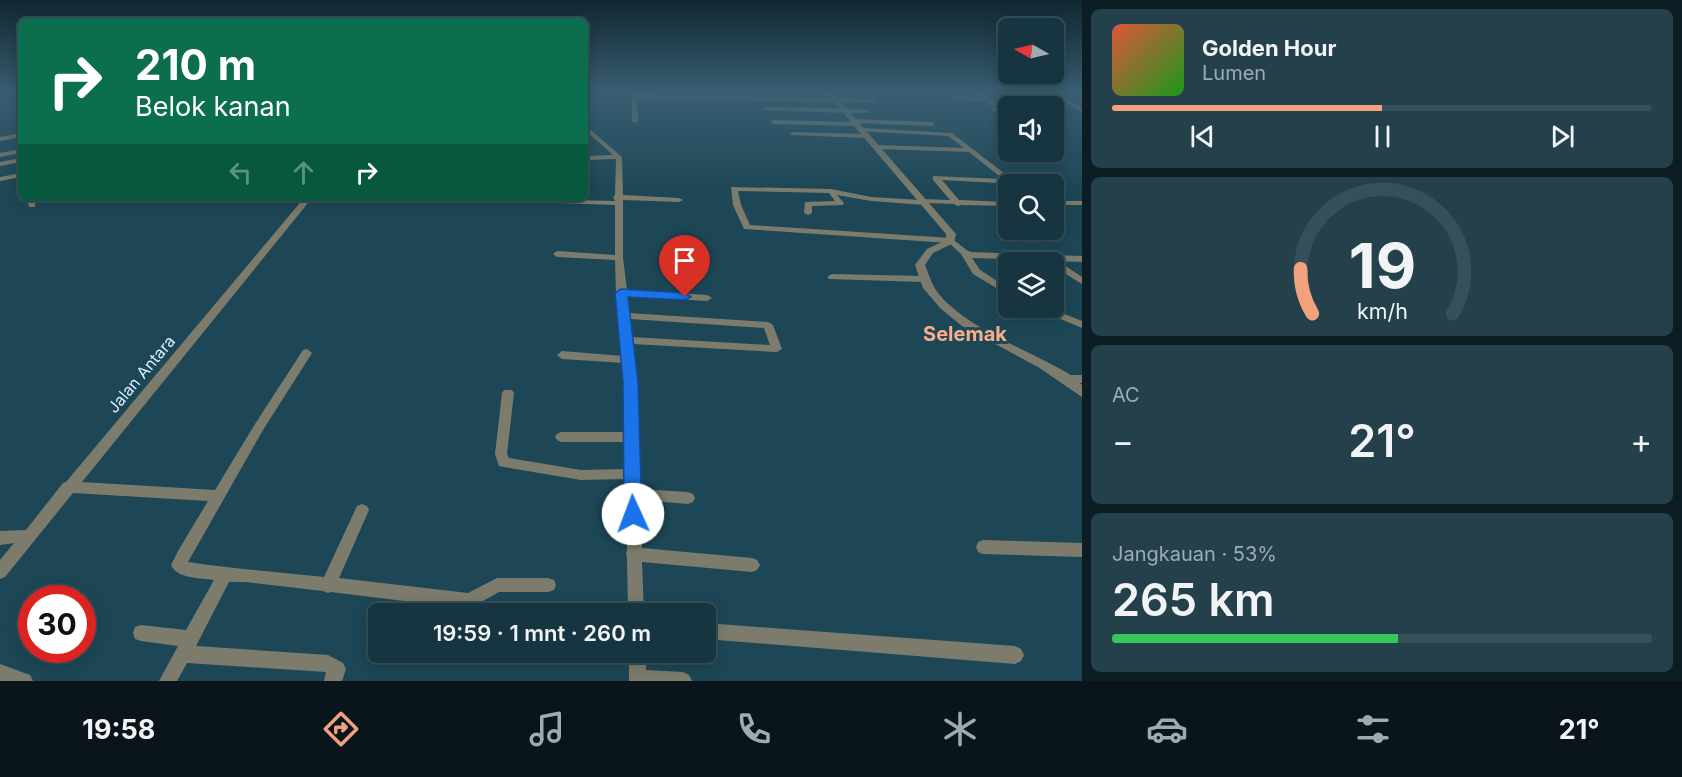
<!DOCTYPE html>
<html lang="id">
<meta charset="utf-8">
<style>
:root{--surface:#163540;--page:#23404b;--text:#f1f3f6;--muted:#9eabb1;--line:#355059;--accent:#f1a17c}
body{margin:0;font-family:Inter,sans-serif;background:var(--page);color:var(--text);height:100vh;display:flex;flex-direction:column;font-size:22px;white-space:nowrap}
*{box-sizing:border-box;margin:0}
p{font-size:20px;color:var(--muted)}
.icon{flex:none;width:33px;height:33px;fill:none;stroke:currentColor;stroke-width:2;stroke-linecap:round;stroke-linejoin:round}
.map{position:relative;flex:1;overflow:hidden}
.panel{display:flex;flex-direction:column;gap:9px;padding:9px;background:#0c1d23;width:600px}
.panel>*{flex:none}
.banner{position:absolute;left:18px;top:18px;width:570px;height:183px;border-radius:9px;box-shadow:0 3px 15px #0003,0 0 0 2px var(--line);background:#0b6e4f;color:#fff;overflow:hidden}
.needle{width:39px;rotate:278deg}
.fabs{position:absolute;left:998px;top:18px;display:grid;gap:12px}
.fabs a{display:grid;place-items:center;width:66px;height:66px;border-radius:9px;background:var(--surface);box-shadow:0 3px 15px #0003,0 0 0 2px var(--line);font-size:30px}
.speed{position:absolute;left:18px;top:585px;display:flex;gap:12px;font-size:30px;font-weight:700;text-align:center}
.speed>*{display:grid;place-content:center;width:78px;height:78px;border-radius:50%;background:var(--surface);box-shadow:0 3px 15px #0003,0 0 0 2px var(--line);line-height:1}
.speed .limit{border:9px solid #d22;background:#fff;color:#111}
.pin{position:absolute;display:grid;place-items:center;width:51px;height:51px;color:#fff;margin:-62px -26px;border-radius:50% 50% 50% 0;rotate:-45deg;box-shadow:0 0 6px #0007}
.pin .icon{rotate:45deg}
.me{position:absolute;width:66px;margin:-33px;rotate:358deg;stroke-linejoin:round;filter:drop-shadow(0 0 4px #0008)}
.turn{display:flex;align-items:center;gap:21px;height:126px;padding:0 18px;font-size:27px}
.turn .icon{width:78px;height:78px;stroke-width:2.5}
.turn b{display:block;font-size:42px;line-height:51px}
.lanes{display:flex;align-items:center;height:57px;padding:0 18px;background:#0003;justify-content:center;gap:30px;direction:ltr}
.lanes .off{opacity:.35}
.big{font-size:45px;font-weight:600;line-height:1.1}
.panel .card{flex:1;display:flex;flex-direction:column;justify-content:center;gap:9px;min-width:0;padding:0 21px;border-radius:9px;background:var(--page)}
.panel .dial{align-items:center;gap:0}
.dial svg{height:156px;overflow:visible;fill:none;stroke:var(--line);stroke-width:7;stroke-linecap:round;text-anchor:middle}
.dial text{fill:var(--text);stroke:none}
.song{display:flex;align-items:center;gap:18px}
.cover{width:72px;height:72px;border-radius:9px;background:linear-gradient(135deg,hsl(10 70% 55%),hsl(120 70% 35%))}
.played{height:6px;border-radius:3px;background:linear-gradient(90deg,var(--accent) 50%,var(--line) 50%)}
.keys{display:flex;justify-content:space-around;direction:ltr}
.heat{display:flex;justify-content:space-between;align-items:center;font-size:33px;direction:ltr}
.charge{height:9px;border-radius:4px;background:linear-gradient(90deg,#34c759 53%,var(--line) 0)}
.trip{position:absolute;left:368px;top:603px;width:348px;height:60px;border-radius:9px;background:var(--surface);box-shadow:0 3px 15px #0003,0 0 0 2px var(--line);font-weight:600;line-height:60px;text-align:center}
.dock{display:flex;height:96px;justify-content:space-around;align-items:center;background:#09151a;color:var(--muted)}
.dock .icon{width:42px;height:42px}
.dock .active{color:var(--accent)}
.dock b{font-size:27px;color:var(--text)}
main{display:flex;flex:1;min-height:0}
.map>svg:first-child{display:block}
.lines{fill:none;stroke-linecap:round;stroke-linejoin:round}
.minor{fill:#7d7c6c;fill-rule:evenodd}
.tertiary{fill:#7d7c6c;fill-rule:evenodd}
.route{fill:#1a73e8;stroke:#114b97;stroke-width:1.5}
.labels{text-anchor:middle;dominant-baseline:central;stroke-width:6;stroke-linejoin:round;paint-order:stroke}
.street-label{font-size:16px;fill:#d8eef8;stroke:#1d4756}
.quarter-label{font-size:20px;font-weight:bold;fill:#f8ad8b;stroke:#1d4756}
</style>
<main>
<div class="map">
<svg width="1082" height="681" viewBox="0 0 1082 681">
<rect width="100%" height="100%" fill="#1d4756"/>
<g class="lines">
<g class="minor">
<polygon points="629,93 640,95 873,99 876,101 873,103 637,98 638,121 635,123 632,121 632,96"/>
<polygon points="974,93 980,93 1006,110 1003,112 992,111 992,109 996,108 984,101 956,100 953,98 956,96 979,97"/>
<polygon points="1050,93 1056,93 1082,108 1082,112"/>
<polygon points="765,107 865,109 868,111 865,113 845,113 763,110 762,109"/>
<polygon points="854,119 932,122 935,124 932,126 858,123 858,125 856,126 773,124 770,122 773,120 852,122 852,120"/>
<path d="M 585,125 L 622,157 L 623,195 L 679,198 L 683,200 L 679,202 L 623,200 L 623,258 L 627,290 L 707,295 L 712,298 L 707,301 L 627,296 L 629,313 L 768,322 L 773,325 L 782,349 L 777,352 L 633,344 L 637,382 L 640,489 L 688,492 L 693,494 L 695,498 L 693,502 L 688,504 L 640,500 L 642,548 L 752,558 L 757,560 L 760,565 L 757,570 L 752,572 L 642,562 L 644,614 L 628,614 L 627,558 L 626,554 L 627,550 L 627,497 L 625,494 L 626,479 L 581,480 L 504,467 L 499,466 L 495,454 L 502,393 L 504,390 L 512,390 L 514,393 L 507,454 L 509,458 L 581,470 L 626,469 L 626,442 L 561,442 L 557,440 L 555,437 L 557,434 L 561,432 L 626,432 L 624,363 L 562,359 L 557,355 L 562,351 L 623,356 L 618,295 L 616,293 L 615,260 L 557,257 L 553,254 L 557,251 L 615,255 L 615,205 L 469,200 L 465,198 L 615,201 L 613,197 L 615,195 L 616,159 L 585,160 L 585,156 L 613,155 L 585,130 ZM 630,319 L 764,328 L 770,345 L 632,337 Z"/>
<polygon points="862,128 952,133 1018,184 942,180 959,200 1008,202 1008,206 961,205 958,206 954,204 928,203 925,205 871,201 837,195 844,203 843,205 812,206 812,213 808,215 804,213 805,202 835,201 829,193 738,191 741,205 750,225 951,238 968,251 972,252 1082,256 1082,262 1058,261 1082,277 1082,284 1053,266 1053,262 1048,262 1044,260 972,258 980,270 1008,288 1008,295 973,274 961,254 949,243 744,229 733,205 731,187 831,189 871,197 920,200 923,199 950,200 933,180 933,176 1003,179 969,152 877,149 874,147 877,145 964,148 948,136 860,131 860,129"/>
<polygon points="793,132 867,134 870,136 867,138 791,135 790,134"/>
<polygon points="21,133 21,137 0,141 0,137"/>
<polygon points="21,149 21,153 0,157 0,153"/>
<polygon points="21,158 21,162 0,166 0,162"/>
<polygon points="21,173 21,177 0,181 0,177"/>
<polygon points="27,198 35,198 35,207 29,207"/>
<path d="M 304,198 L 312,198 L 82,482 L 215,490 L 255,424 L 303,350 L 307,349 L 312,353 L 263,430 L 188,562 C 233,569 279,572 324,577 L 357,506 L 362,504 L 367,506 L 369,510 L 339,578 L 468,593 L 497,578 L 548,578 L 554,580 L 556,585 L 554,590 L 548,592 L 499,592 L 469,609 L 331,592 L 328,593 L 323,591 L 246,582 L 229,582 L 196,646 L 328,655 L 343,663 L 346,669 L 342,681 L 324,681 L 326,672 L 187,663 L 177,681 L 159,681 L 178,646 L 141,641 L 135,639 L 133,633 L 135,627 L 141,625 L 186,630 L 214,580 C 201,578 177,579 171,565 L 178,551 L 208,501 L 73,493 L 5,577 L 0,579 L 0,560 L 14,543 L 0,545 L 0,531 L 26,530 L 63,483 L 66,482 Z"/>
<rect x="1053" y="201" width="29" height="4"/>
<polygon points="832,274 923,276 928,279 923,282 829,279 827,277"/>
<polygon points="1037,308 1049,308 1082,321 1082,328 1039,310"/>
<polygon points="1068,375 1082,375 1082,383 1064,382 1062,379 1064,376"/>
<polygon points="983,540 1082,543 1082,557 983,554 978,552 976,547 978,542"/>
<polygon points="705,623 1015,646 1021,649 1024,655 1021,661 1015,664 705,639"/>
<polygon points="629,652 646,652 646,670 683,672 689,675 692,681 629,681"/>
<polygon points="0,664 30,675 33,681 0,681"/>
</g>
<path class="tertiary" d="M 826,93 L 833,93 L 956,234 L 954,243 L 933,253 L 925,265 C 928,272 930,280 934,287 C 956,324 1031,351 1069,374 L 1082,385 L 1082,397 L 1038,367 L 962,326 L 941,309 L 923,288 L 915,265 L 927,249 L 946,240 L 946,234 Z"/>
</g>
<linearGradient id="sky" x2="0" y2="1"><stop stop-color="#10272f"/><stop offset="0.49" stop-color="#3a5e73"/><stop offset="1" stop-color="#3a5e73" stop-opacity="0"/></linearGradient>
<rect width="1082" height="189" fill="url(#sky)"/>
<polygon class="route" points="621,289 685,293 691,297 685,300 628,297 638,382 642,514 639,520 633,522 626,520 624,514 623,382 615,293"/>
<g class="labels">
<g class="street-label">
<text transform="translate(141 374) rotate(-50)">Jalan Antara</text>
</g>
<g class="quarter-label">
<text x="965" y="334">Selemak</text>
</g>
</g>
</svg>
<div class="fabs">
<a><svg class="needle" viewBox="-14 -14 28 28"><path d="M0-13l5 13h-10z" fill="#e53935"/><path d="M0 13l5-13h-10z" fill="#9eabb1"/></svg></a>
<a><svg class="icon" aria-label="sound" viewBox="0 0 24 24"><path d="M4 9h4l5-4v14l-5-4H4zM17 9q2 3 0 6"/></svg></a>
<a><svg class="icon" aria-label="search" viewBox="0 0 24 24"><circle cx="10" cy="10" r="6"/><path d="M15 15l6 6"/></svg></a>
<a><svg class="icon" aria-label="layers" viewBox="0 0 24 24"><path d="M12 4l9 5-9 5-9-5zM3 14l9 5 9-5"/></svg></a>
</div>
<div class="speed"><div class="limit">30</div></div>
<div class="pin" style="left:685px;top:297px;background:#d93025"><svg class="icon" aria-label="arrive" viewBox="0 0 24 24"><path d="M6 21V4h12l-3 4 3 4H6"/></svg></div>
<svg class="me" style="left:633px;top:514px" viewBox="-20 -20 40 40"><circle r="19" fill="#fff"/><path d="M0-13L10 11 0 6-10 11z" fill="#1a73e8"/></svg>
<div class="trip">19:59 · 1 mnt · 260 m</div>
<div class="banner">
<div class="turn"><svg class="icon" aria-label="right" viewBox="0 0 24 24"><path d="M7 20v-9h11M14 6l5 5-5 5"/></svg><div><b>210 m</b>Belok kanan</div></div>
<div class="lanes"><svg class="icon off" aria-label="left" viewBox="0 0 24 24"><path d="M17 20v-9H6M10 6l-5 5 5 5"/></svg><svg class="icon off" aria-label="ahead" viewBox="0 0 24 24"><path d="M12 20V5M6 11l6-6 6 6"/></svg><svg class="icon" aria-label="right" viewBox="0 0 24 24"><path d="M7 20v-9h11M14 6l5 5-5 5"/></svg></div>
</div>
</div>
<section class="panel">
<div class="card">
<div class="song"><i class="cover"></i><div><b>Golden Hour</b><p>Lumen</p></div></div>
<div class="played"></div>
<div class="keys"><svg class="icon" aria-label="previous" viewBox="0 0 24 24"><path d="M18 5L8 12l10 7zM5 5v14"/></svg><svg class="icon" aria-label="pause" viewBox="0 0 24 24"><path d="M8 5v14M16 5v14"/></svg><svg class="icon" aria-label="next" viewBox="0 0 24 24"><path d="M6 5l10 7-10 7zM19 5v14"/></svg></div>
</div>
<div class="card dial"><svg viewBox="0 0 100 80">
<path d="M14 69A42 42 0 1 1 86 69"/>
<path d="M14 69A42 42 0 0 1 8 46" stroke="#f1a17c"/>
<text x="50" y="56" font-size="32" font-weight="700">19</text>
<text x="50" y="72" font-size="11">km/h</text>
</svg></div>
<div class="card"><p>AC</p>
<div class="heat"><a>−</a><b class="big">21°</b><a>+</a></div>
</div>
<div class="card"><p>Jangkauan · 53%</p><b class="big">265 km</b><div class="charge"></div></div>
</section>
</main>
<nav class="dock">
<b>19:58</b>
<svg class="icon active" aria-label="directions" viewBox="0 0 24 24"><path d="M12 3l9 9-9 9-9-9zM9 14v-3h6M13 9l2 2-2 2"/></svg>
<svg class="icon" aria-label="music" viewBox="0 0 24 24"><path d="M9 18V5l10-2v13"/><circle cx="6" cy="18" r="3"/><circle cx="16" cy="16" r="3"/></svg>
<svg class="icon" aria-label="phone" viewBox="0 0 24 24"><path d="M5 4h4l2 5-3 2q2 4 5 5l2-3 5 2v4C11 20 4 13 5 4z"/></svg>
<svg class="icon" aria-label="climate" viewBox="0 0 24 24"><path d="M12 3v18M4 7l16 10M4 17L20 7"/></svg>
<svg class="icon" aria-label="car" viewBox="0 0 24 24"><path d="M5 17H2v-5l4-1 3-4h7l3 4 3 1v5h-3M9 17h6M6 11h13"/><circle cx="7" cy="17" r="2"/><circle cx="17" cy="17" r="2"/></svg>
<svg class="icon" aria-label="filters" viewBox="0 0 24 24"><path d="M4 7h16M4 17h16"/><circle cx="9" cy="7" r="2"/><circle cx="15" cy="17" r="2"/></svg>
<b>21°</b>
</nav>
